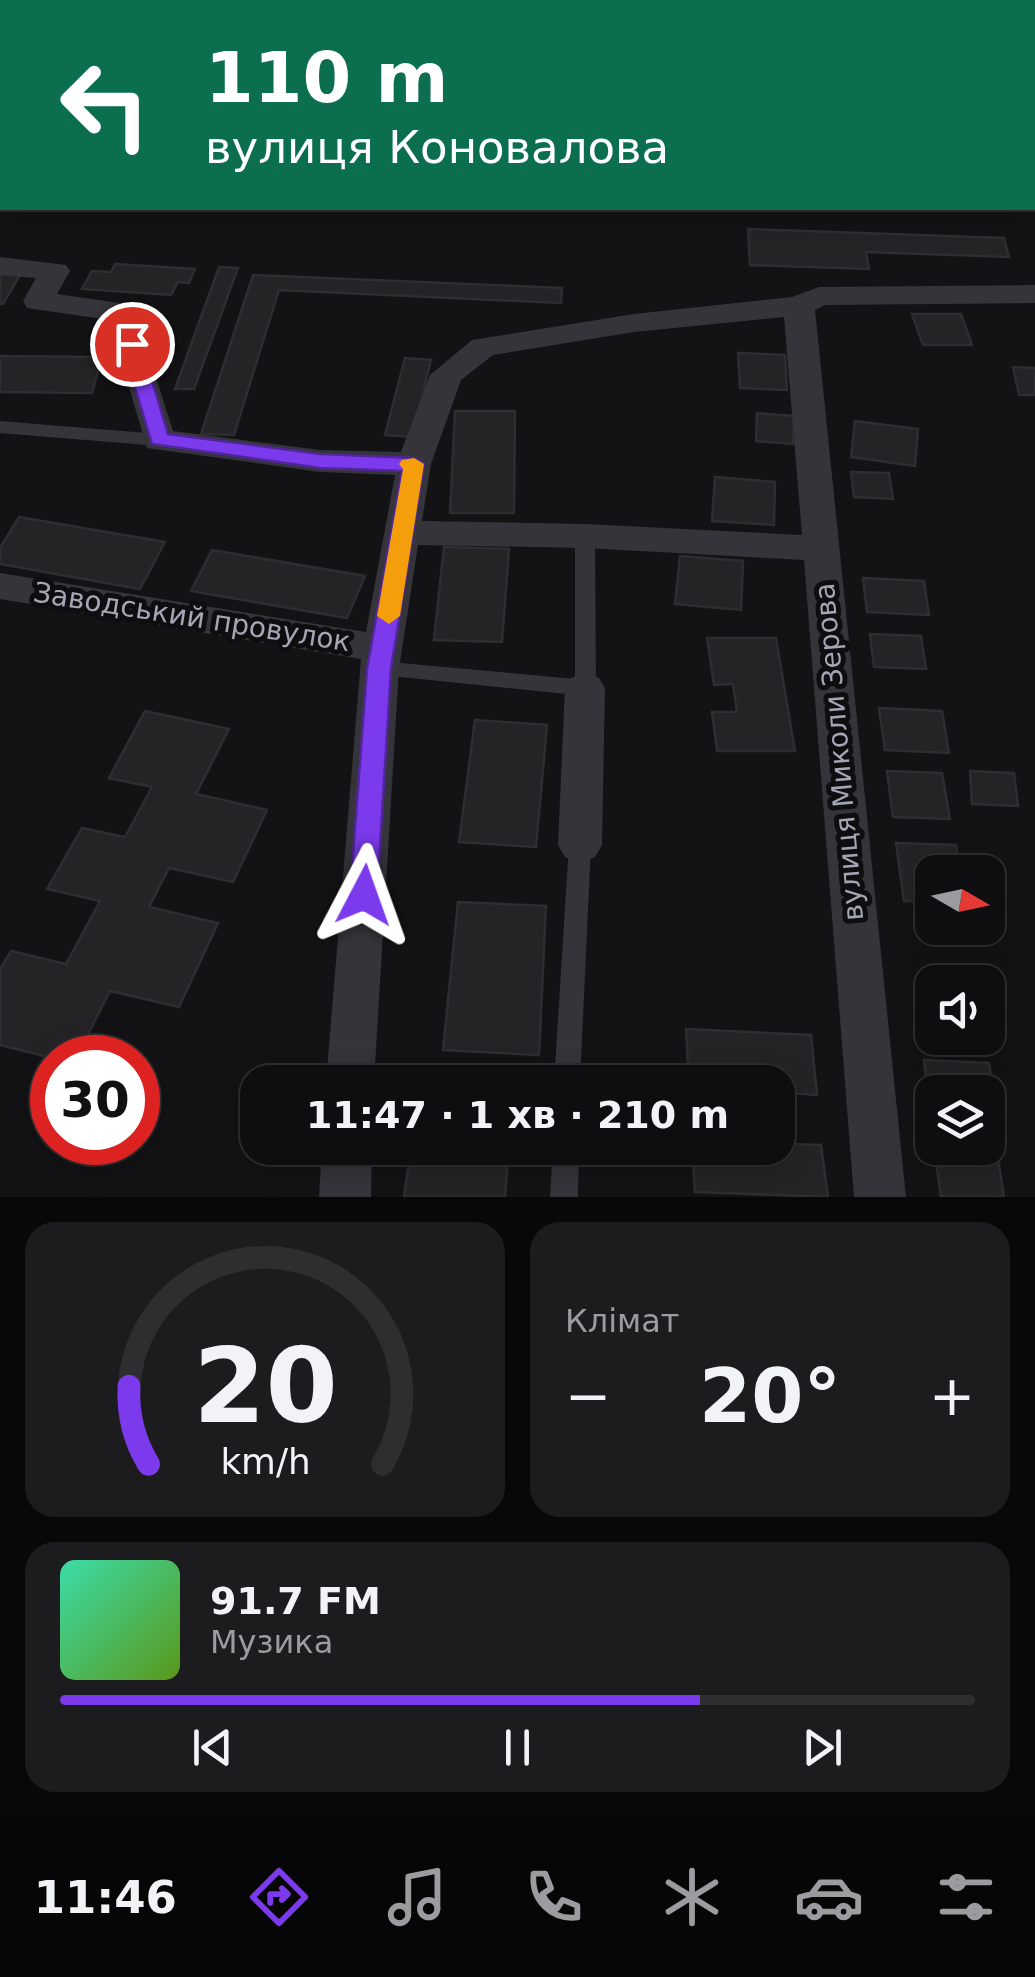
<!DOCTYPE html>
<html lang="uk">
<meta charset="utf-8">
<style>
:root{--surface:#0e0e10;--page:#1c1c1e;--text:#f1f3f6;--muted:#9b9c9f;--line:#2e2e30;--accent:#7c3aed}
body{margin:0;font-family:"DejaVu Sans",sans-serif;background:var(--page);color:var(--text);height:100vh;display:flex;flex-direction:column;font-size:38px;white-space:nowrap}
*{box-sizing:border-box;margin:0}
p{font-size:32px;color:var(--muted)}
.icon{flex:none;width:55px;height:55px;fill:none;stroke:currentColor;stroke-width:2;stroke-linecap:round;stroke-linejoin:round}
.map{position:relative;height:1197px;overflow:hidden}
.details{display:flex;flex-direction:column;gap:25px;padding:25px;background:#080809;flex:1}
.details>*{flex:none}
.guide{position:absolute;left:0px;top:0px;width:1035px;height:210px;box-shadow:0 5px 25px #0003,0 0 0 2px var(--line);background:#0b6e4f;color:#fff;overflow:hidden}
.needle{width:65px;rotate:99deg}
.buttons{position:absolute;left:915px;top:855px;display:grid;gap:20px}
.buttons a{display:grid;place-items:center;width:90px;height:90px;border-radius:20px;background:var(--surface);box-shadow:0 5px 25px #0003,0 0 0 2px var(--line);font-size:50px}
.speed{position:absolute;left:30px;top:1035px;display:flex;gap:20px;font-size:50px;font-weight:700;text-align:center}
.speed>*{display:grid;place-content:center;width:130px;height:130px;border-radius:50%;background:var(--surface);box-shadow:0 5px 25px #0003,0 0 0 2px var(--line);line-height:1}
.speed .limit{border:15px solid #d22;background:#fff;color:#111}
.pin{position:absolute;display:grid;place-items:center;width:85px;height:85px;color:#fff;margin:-42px;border:5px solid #fff;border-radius:50%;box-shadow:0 2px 10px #0007}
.me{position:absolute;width:110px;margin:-55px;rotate:4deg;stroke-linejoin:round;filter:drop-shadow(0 0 8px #0008)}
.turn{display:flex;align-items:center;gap:35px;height:210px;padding:0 40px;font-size:45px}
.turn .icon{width:130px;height:130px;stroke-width:2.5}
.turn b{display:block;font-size:70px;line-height:85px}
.big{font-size:75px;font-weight:700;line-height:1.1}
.details .tile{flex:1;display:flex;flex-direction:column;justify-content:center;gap:15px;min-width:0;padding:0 35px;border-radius:30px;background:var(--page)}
.details .dial{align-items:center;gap:0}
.dial svg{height:260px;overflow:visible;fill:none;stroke:var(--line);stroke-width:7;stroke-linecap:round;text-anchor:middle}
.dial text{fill:var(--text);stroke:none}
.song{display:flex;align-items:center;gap:30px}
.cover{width:120px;height:120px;border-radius:15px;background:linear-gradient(135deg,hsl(160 70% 55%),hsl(90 70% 35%))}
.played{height:10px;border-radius:5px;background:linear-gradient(90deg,var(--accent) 70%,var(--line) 70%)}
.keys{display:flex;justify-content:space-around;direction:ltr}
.heat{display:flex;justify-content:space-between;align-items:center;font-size:55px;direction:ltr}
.details .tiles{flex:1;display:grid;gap:25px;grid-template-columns:1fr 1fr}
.tile:last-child{grid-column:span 2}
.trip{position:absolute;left:240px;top:1065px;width:555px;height:100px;border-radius:30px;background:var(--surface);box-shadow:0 5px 25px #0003,0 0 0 2px var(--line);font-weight:700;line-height:100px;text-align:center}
.dock{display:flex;height:160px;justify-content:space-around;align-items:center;background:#060606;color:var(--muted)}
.dock .icon{width:70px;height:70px}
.dock .current{color:var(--accent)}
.dock b{font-size:45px;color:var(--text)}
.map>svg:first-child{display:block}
.building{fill:#242326;stroke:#2e2d31;stroke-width:2.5}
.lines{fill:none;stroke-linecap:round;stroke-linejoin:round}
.lane{fill:#34343a;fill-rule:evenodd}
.street{fill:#34343a;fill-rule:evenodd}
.route{fill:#7c3aed;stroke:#51269a;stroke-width:2.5}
.slow{fill:#f59e0b}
.labels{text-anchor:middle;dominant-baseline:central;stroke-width:10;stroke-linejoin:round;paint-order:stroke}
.street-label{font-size:28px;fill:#a5a6b5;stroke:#0e0e10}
</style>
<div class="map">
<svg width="1035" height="1197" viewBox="0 0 1035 1197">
<rect width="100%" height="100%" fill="#131315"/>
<g class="building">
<polygon points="825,0 1035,0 1035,28 1032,2"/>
<polygon points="748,229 1004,238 1009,257 866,252 869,269 750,265"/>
<polygon points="115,264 195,269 189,283 178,282 171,295 82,289 92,271 111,272"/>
<polygon points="219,267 238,268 194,389 175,389"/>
<polygon points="0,274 20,275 3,304 0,304"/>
<polygon points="253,275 562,288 561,303 279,290 234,435 201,434"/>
<polygon points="912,314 961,314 972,345 923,345"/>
<polygon points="738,353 785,355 787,390 740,388"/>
<polygon points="0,356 102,357 92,393 0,392"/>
<polygon points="405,358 431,360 412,437 385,435"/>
<polygon points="1013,367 1035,368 1035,395 1019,395"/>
<polygon points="455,411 515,411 514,513 450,513"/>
<polygon points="757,413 794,416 793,444 756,441"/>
<polygon points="855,421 918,429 915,466 851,457"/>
<polygon points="851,472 889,473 893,499 854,497"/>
<polygon points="715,477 775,482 774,525 712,521"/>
<polygon points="19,517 165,542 140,589 0,564 0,548"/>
<polygon points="444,547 509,549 502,642 434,640"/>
<polygon points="212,550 365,576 347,618 191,591"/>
<polygon points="680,556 743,561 741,610 675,604"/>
<polygon points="863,578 924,581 929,615 867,612"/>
<polygon points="870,634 921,636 926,669 874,667"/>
<polygon points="707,638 776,638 795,751 717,751 712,712 737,712 733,684 714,685"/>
<polygon points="879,708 942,711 949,753 885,750"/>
<polygon points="145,711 229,729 196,794 267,810 233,882 169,868 149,907 218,923 179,1007 110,991 76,1058 52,1058 0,1045 0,969 11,951 66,964 100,901 47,889 82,828 125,837 152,787 109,778"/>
<polygon points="475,720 547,725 536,847 459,842"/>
<polygon points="887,771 942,773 950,819 893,817"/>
<polygon points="970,771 1014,773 1018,806 972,804"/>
<polygon points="896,843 956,845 960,872 932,872 932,902 904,901"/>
<polygon points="458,902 546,906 539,1055 443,1050"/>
<polygon points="914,982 932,983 932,1038 968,1038 969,1045 921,1042"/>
<polygon points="686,1029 811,1035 817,1095 786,1093 793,1144 821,1145 828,1197 695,1192 692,1148 778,1148 778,1082 689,1082"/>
<polygon points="924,1060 989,1063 998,1119 988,1118 988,1092 932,1092 930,1115"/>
<polygon points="411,1148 509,1148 505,1197 404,1197"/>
<polygon points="935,1155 998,1158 1004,1197 941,1197"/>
</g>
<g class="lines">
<g class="lane">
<polygon points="0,421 159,434 168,440 159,446 0,433"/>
<polygon points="585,529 595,536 596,688 592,694 585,696 372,674 369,669 372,664 379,661 575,679 575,536"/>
<polygon points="580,836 588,838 591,845 580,1082 554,1082 569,845 572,838"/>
<polygon points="553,1148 579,1148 578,1197 550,1197"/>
</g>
<g class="street">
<path d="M 0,257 L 66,265 L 70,271 L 57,294 L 133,305 L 173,431 L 320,450 L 401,452 L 430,375 L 472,340 L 634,314 L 792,297 L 819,287 L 1035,285 L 1035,303 L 825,305 L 815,310 L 906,1197 L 854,1197 L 804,560 L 585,548 L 418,545 L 399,669 L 374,1082 L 326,1082 L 361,659 L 0,599 L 0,573 L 366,632 L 395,475 L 320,472 L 147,448 L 109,320 L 27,308 L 23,301 L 36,278 L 0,275 ZM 784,317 L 802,535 L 585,524 L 422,521 L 431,464 L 461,380 L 493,355 L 634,332 Z"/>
<polygon points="585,673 599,678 605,688 602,845 595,857 580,863 565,857 558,845 565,688 571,678"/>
<polygon points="322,1148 372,1148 371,1197 319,1197"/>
</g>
</g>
<polygon class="route" points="132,338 141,344 168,434 320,454 414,458 424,464 391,669 377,895 373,903 364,906 354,903 350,895 367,669 402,471 320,468 152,444 122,344"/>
<polygon class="slow" points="414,458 424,464 400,616 389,624 377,616 403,469 399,464 402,460"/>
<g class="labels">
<g class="street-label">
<text transform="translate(192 617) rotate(9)">Заводський провулок</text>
<text transform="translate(839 752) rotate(-95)">вулиця Миколи Зерова</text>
</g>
</g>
</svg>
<div class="buttons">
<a><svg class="needle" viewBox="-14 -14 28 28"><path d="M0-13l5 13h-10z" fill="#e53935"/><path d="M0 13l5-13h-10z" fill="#9b9c9f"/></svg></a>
<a><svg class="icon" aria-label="sound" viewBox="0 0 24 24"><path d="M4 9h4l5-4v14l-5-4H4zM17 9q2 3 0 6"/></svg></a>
<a><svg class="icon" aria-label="layers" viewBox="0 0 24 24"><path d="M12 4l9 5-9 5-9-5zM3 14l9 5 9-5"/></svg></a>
</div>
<div class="speed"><div class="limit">30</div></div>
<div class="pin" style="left:132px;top:344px;background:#d93025"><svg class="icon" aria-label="arrive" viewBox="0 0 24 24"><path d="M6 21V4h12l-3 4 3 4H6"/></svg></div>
<svg class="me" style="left:364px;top:895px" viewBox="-20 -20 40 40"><path d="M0-17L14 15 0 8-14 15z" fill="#7c3aed" stroke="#fff" stroke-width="4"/></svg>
<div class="trip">11:47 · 1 хв · 210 m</div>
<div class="guide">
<div class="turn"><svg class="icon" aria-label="left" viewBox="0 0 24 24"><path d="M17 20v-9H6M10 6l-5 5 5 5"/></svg><div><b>110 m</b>вулиця Коновалова</div></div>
</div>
</div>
<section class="details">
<div class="tiles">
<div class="tile dial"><svg viewBox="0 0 100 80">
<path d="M14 69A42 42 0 1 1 86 69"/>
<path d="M14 69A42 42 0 0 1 8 45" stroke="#7c3aed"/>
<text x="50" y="56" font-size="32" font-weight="700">20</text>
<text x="50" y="72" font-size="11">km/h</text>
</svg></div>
<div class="tile"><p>Клімат</p>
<div class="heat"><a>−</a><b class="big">20°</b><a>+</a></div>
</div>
<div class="tile">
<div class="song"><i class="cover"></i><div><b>91.7 FM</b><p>Музика</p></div></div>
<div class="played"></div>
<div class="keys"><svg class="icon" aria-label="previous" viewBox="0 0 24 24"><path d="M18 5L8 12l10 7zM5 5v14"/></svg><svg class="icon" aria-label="pause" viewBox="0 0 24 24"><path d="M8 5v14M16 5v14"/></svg><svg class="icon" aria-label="next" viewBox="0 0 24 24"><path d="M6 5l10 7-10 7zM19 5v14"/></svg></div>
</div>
</div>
</section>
<nav class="dock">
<b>11:46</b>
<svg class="icon current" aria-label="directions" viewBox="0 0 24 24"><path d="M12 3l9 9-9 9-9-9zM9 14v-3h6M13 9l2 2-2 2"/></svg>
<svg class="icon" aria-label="music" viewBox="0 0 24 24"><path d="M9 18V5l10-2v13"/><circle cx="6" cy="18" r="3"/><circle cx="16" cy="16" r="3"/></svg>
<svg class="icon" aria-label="phone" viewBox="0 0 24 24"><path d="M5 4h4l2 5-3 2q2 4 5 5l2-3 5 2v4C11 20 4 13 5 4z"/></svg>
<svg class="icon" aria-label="climate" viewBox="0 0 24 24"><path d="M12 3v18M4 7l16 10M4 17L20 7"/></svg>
<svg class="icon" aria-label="car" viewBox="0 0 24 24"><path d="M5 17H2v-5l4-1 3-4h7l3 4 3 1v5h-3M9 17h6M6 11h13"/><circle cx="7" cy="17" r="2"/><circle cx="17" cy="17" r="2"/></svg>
<svg class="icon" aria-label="filters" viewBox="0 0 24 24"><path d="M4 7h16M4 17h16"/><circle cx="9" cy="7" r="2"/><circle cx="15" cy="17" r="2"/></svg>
</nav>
